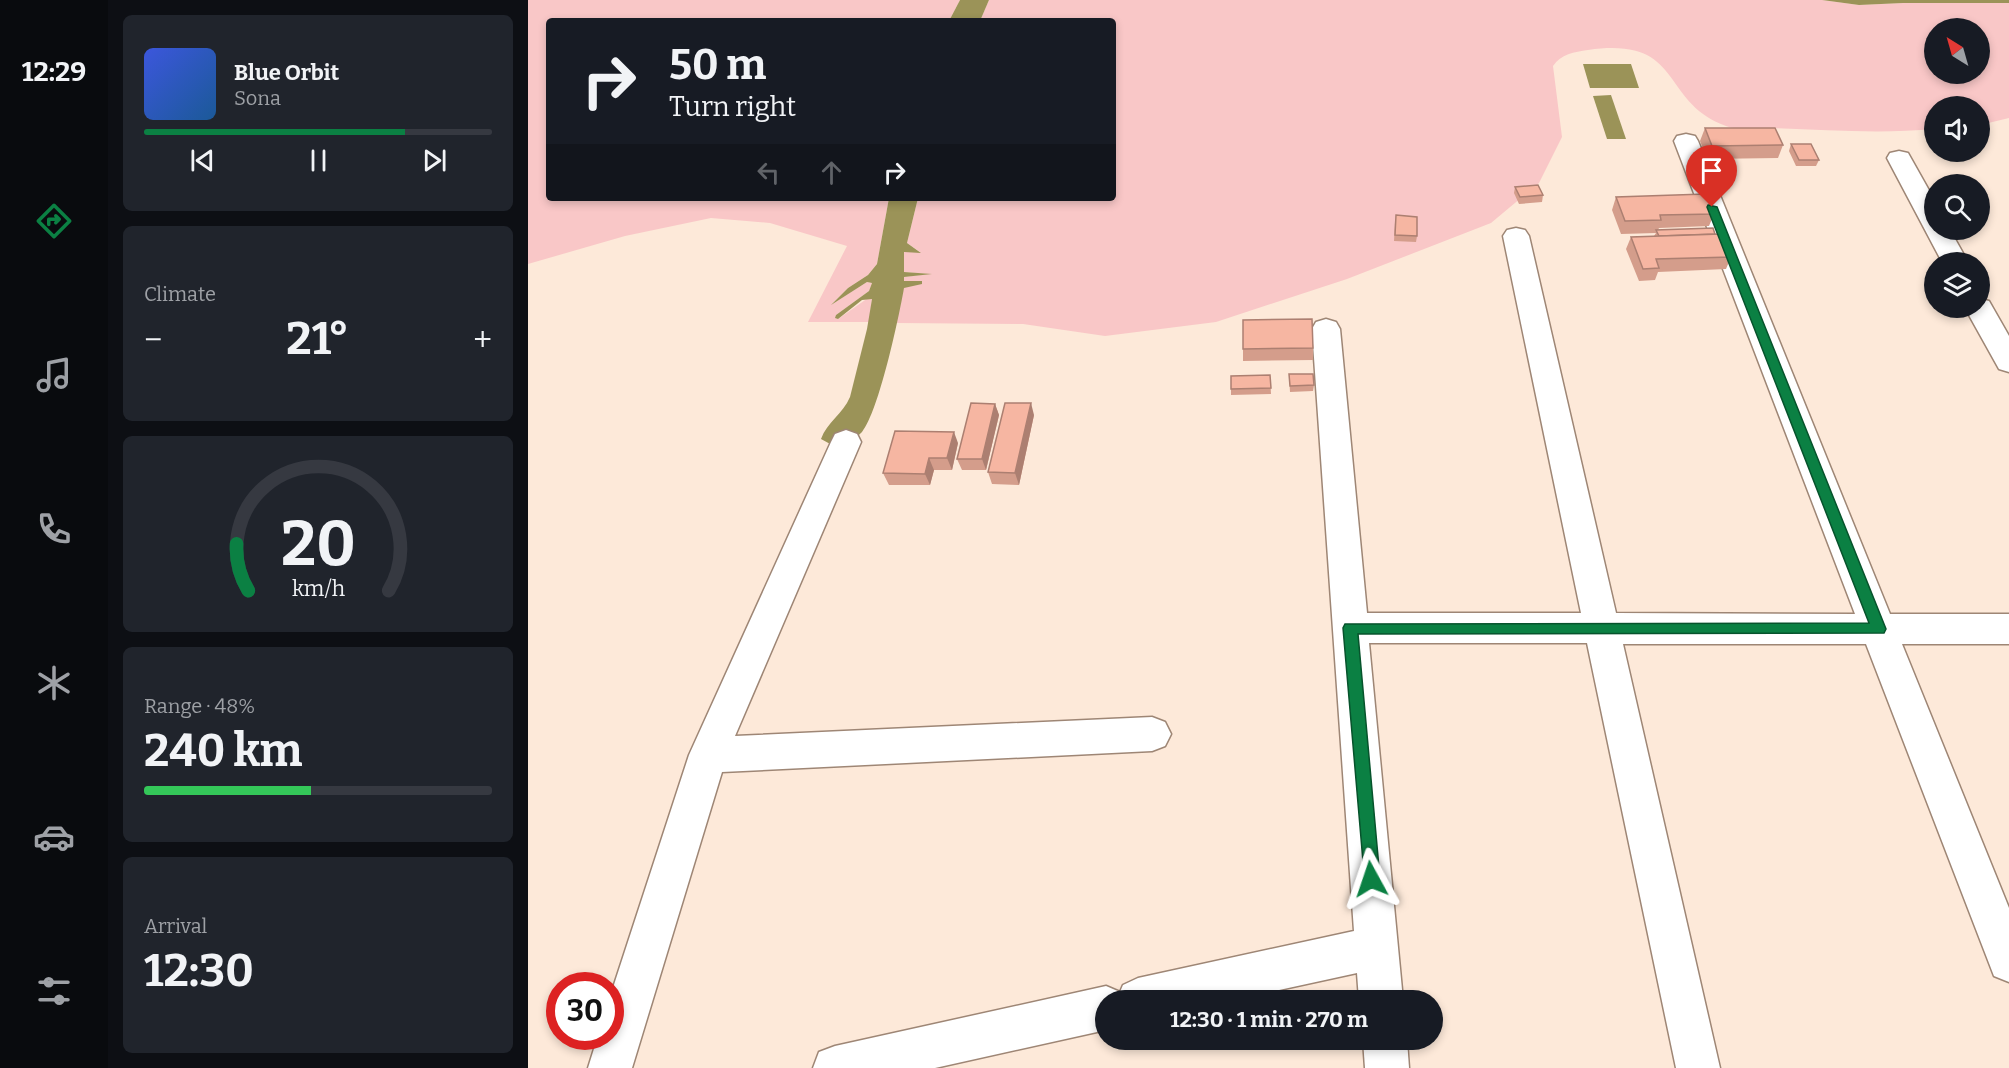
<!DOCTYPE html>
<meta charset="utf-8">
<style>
:root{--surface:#171b24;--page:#20242c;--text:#f1f3f6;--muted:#9ea1a6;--line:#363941;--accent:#0b8043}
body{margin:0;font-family:Bitter,serif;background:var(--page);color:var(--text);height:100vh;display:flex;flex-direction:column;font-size:22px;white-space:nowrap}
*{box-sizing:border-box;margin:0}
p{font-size:20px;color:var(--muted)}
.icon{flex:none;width:33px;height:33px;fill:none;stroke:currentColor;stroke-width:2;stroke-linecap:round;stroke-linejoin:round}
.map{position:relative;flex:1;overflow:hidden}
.side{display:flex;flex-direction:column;gap:15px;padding:15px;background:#0d0f14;width:420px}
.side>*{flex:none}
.top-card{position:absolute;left:18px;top:18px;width:570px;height:183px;border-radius:6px;box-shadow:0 3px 9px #0003;background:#171b24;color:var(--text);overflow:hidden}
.needle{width:39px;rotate:323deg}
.controls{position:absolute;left:1396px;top:18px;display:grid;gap:12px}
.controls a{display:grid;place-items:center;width:66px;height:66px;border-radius:50%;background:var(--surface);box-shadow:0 3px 9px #0003;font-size:30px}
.speed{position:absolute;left:18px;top:972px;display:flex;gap:12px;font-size:30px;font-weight:700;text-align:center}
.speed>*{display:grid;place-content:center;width:78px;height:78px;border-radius:50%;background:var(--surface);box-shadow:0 3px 9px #0003;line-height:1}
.speed .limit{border:9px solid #d22;background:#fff;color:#111}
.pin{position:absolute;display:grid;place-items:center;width:51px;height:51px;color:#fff;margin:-62px -26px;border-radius:50% 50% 50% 0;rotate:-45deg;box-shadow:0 0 6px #0007}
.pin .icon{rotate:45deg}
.me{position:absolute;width:66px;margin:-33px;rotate:355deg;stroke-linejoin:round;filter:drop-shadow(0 0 4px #0008)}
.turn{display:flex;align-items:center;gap:21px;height:126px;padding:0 24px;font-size:27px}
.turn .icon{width:78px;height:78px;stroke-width:2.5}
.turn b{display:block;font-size:42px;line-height:51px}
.lanes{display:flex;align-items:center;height:57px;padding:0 24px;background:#0003;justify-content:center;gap:30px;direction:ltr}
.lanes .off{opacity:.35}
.big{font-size:45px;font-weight:700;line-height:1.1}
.side .tile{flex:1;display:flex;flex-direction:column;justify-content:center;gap:9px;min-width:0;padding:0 21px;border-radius:9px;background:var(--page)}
.side .dial{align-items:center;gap:0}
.dial svg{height:156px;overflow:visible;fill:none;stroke:var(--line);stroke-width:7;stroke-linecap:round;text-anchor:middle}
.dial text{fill:var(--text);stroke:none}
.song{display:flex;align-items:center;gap:18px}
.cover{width:72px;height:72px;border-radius:9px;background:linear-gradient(135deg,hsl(230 70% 55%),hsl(210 70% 35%))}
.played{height:6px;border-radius:3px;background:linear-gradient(90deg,var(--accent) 75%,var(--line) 75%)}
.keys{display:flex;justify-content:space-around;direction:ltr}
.heat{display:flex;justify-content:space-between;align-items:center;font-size:33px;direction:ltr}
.charge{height:9px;border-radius:4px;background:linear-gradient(90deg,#34c759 48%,var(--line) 0)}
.trip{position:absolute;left:567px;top:990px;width:348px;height:60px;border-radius:30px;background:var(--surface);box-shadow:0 3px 9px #0003;font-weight:700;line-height:60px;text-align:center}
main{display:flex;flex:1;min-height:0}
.tabs{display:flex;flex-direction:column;width:108px;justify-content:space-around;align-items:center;background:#090b0e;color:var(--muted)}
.tabs .icon{width:42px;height:42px}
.tabs .on{color:var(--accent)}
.tabs b{font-size:27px;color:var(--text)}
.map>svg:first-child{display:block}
.green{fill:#f9c7c7;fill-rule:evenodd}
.water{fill:#9b9358}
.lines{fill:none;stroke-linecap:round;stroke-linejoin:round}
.street-casing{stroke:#9e8675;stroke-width:3}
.street{fill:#fff;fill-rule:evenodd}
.wall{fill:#d49d8b}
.shaded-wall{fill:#ac7f71}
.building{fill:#f6b6a2;stroke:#ac7f71;stroke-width:1.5}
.route{fill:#0b8043;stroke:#07532c;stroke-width:1.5}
</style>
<main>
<nav class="tabs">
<b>12:29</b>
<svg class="icon on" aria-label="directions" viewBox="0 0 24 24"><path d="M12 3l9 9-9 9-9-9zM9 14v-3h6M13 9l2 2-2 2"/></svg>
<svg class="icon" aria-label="music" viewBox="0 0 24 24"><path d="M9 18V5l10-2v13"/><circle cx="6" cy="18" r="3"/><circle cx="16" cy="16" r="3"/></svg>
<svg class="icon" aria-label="phone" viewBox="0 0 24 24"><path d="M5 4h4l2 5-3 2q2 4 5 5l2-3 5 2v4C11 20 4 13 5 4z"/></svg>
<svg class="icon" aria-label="climate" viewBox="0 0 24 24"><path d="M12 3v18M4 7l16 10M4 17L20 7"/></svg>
<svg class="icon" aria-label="car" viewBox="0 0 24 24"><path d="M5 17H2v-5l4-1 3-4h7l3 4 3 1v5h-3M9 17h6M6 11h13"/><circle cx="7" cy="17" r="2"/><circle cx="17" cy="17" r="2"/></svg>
<svg class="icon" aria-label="filters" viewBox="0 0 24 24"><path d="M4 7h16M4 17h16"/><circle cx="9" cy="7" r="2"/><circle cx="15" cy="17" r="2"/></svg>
</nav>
<section class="side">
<div class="tile">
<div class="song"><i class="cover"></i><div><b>Blue Orbit</b><p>Sona</p></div></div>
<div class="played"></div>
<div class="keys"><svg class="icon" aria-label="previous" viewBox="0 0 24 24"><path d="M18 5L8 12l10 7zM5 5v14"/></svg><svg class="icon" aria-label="pause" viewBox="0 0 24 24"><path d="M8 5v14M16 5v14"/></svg><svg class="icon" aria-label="next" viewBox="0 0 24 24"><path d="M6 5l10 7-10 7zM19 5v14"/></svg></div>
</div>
<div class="tile"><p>Climate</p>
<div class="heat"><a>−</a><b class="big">21°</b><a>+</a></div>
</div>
<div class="tile dial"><svg viewBox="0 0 100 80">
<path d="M14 69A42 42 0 1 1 86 69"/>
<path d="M14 69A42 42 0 0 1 8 45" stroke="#0b8043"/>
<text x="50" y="56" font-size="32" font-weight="700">20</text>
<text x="50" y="72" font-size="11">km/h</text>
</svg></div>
<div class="tile"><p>Range · 48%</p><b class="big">240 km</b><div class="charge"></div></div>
<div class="tile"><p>Arrival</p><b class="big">12:30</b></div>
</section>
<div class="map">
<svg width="1481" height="1068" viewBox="0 0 1481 1068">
<rect width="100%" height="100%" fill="#fde9d9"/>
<g class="green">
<polygon points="0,0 432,0 421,21 21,21 21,198 361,198 349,264 340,275 320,288 304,304 339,282 344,283 341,291 308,315 310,319 340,298 344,299 341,322 280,322 319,246 242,223 183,218 97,236 0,264"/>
<path d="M 461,0 L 1294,0 L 1331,5 L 1375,3 L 1481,3 L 1481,118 L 1452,125 L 1452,106 L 1407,106 L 1407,129 C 1353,134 1297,130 1243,128 C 1230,128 1210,131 1198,126 C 1131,102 1157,36 1060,50 C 1046,52 1033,54 1025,66 L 1034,137 L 1011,183 L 963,223 L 819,279 L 688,322 L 577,336 L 495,324 L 368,323 L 376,287 L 394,281 L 376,281 L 376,277 L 399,274 L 376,272 L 376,252 L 392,252 L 379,243 L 390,198 L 585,198 L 585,21 L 452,21 ZM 1407,28 L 1452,28 L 1452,74 L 1407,74 Z"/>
</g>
<g class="water">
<polygon points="432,0 461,0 452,21 421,21"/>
<polygon points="1294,0 1481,0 1481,3 1375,3 1331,5"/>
<polygon points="1055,64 1103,64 1111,88 1062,88"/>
<polygon points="1083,95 1098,139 1079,139 1065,96"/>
<path d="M 361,198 L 390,198 L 379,243 L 393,253 L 376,252 L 376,272 L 404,274 L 376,277 L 376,281 L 394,281 L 394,284 L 376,288 C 371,317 351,411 334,432 C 326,441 315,442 304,445 L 293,439 C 299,422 315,414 322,397 L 339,329 L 344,299 L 334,300 L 310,319 L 307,318 L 308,315 L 341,291 L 344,283 L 339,282 L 303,305 L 320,288 L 340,275 L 349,264 Z"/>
</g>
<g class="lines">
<g class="street-casing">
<g id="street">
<polygon points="1158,134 1167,136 1170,141 1362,614 1481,614 1481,644 1374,644 1481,908 1481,982 1466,976 1338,644 1095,644 1192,1068 1148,1068 1059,643 841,643 875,1000 831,1000 829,973 705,1000 578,1000 578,1030 407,1068 285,1068 291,1052 307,1046 578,986 592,992 595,985 610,978 826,931 784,329 788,322 798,319 808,322 812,329 839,613 1053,613 975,236 979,230 988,228 997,230 1001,236 1088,613 1327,614 1146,141 1149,136"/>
<polygon points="1371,151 1380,153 1407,201 1407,230 1422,230 1440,262 1414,262 1359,158 1362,153"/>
<polygon points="1452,299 1461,301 1481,336 1481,372 1471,369 1437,308 1452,308"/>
<polygon points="318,430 329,434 333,442 207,736 624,717 637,722 643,734 637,746 624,751 194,772 104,1068 60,1068 70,1036 82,1036 82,997 161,755 303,442 307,434"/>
<polygon points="835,1040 879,1040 881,1068 837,1068"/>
</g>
</g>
<use href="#street" class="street"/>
</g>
<g class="wall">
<polygon points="1177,128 1255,145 1250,158 1179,159 1172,141"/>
<polygon points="1263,144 1291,160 1288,166 1268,166 1261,151"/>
<polygon points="987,187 1015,195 1014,202 991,204 986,193"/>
<polygon points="1088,197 1186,214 1181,226 1131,228 1130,230 1187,234 1203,257 1198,269 1130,272 1127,280 1111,281 1098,249 1103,237 1126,236 1128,233 1093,234 1084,210"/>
<polygon points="867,222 889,236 888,242 866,241"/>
<polygon points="715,320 785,348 785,360 715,361"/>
<polygon points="761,374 786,385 785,391 762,392"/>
<polygon points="742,375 743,394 703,395 703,389"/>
<polygon points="467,404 471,415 458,470 434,470 429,459"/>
<polygon points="506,415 491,485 464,484 460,472"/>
<polygon points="430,443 424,470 406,470 402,485 361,485 355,473"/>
</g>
<g class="shaded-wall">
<polygon points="503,403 506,415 491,485 487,473"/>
<polygon points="467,404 471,415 458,470 454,459"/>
<polygon points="426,432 430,443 424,470 419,458"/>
<polygon points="401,458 406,470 402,485 397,474"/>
</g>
<g class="building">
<polygon points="1177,128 1247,128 1255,145 1184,146"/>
<polygon points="1263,144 1283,144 1291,160 1271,160"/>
<polygon points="1010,185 1015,195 992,197 987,187"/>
<polygon points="1177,194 1186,214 1132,215 1133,220 1097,221 1088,197"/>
<polygon points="868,215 889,217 889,236 867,235"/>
<polygon points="1185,228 1187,234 1131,236 1128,230"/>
<polygon points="1193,234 1203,257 1128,259 1131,268 1115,269 1103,237"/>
<polygon points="784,319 785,348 715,349 715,320"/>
<polygon points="761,374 785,374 786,385 762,386"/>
<polygon points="742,375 743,388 703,389 703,376"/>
<polygon points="443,403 467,404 454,459 429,459"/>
<polygon points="477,403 503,403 487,473 460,472"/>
<polygon points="367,431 426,432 419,458 401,458 397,474 355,473"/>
</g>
<polygon class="route" points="1180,205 1189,207 1358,629 1356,633 830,634 852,879 849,885 843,887 837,885 815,628 817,624 1341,623 1179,207"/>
</svg>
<div class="controls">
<a><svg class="needle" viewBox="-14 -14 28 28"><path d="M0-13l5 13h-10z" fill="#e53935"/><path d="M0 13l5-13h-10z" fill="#9ea1a6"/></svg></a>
<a><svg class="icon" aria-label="sound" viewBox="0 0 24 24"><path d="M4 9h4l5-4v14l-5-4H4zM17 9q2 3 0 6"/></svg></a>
<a><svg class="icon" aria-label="search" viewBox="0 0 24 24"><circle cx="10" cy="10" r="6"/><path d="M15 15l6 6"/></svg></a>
<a><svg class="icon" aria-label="layers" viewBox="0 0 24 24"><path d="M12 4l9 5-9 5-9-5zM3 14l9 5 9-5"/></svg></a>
</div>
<div class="speed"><div class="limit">30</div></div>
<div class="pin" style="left:1184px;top:207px;background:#d93025"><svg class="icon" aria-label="arrive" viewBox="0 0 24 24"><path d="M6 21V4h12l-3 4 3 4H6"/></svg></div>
<svg class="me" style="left:843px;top:879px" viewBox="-20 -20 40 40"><path d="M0-17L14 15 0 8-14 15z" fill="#0b8043" stroke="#fff" stroke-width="4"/></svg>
<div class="trip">12:30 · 1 min · 270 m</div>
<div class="top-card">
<div class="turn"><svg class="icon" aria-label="right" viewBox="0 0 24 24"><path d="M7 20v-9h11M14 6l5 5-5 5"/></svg><div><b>50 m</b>Turn right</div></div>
<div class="lanes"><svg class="icon off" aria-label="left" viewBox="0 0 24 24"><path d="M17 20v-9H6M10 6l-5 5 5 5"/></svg><svg class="icon off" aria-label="ahead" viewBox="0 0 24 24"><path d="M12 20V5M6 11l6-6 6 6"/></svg><svg class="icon" aria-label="right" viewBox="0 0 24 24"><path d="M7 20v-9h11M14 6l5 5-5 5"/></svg></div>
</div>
</div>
</main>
